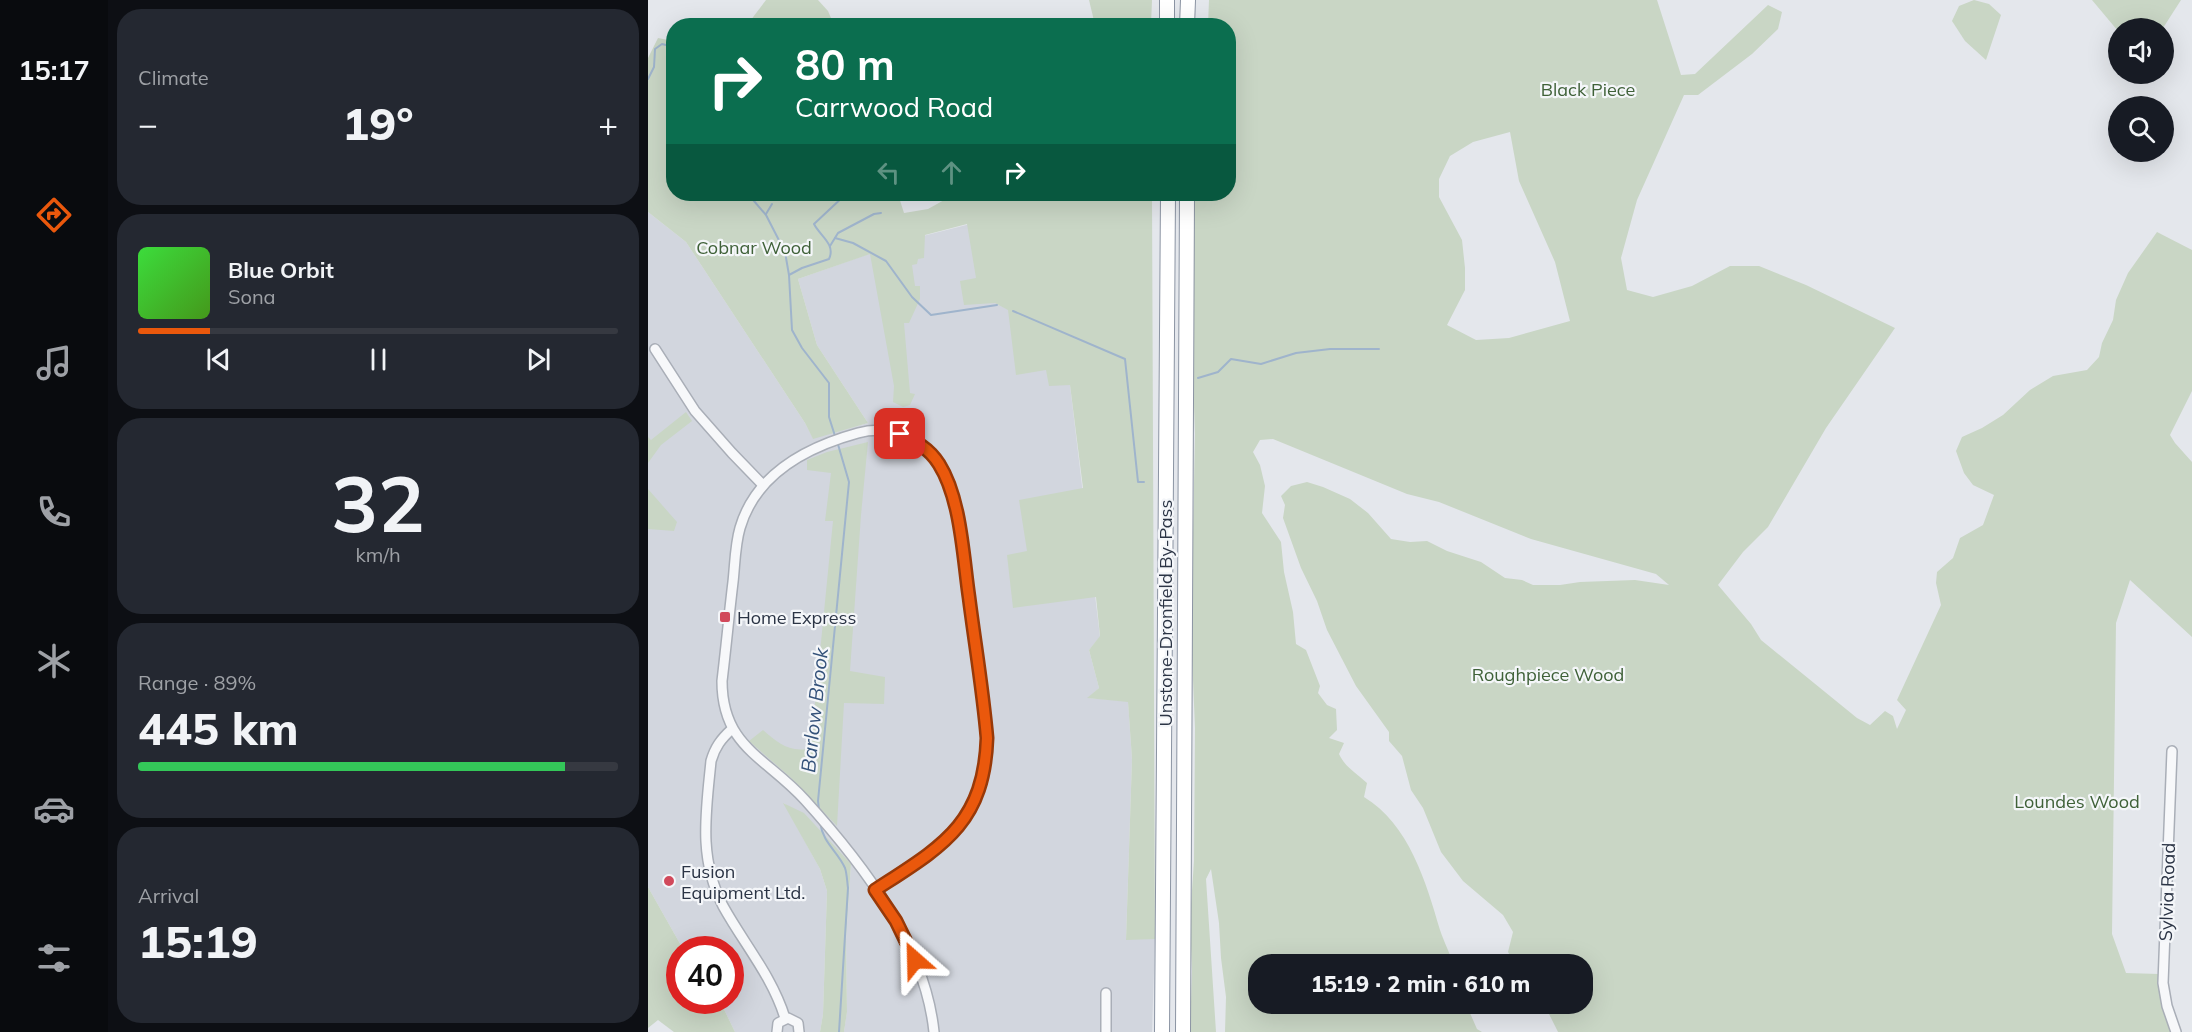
<!DOCTYPE html>
<meta charset="utf-8">
<style>
:root{--surface:#171b24;--page:#242831;--text:#f1f3f6;--muted:#9ea1a6;--line:#363941;--accent:#ea580c}
body{margin:0;font-family:Mulish,sans-serif;background:var(--page);color:var(--text);height:100vh;display:flex;flex-direction:column;font-size:22px;white-space:nowrap}
*{box-sizing:border-box;margin:0}
p{font-size:20px;color:var(--muted)}
.icon{flex:none;width:33px;height:33px;fill:none;stroke:currentColor;stroke-width:2;stroke-linecap:round;stroke-linejoin:round}
.map{position:relative;flex:1;overflow:hidden}
.panel{display:flex;flex-direction:column;gap:9px;padding:9px;background:#0d0f14;width:540px}
.panel>*{flex:none}
.hud{position:absolute;left:18px;top:18px;width:570px;height:183px;border-radius:24px;box-shadow:0 6px 24px #0002;background:#0b6e4f;color:#fff;overflow:hidden}
.tools{position:absolute;left:1460px;top:18px;display:grid;gap:12px}
.tools a{display:grid;place-items:center;width:66px;height:66px;border-radius:50%;background:var(--surface);box-shadow:0 6px 24px #0002;font-size:30px}
.speed{position:absolute;left:18px;top:936px;display:flex;gap:12px;font-size:30px;font-weight:700;text-align:center}
.speed>*{display:grid;place-content:center;width:78px;height:78px;border-radius:50%;background:var(--surface);box-shadow:0 6px 24px #0002;line-height:1}
.speed .limit{border:9px solid #d22;background:#fff;color:#111}
.pin{position:absolute;display:grid;place-items:center;width:51px;height:51px;color:#fff;margin:-26px;border-radius:12px;box-shadow:0 3px 9px #0006}
.me{position:absolute;width:66px;margin:-33px;rotate:335deg;stroke-linejoin:round;filter:drop-shadow(0 0 4px #0008)}
.turn{display:flex;align-items:center;gap:21px;height:126px;padding:0 30px;font-size:27px}
.turn .icon{width:78px;height:78px;stroke-width:2.5}
.turn b{display:block;font-size:42px;line-height:51px}
.lanes{display:flex;align-items:center;height:57px;padding:0 30px;background:#0003;justify-content:center;gap:30px;direction:ltr}
.lanes .off{opacity:.35}
.big{font-size:45px;font-weight:800;line-height:1.1}
.panel .card{flex:1;display:flex;flex-direction:column;justify-content:center;gap:9px;min-width:0;padding:0 21px;border-radius:24px;background:var(--page)}
.panel .dial{align-items:center;gap:0}
.dial b{font-size:78px;line-height:1}
.song{display:flex;align-items:center;gap:18px}
.cover{width:72px;height:72px;border-radius:9px;background:linear-gradient(135deg,hsl(120 70% 55%),hsl(100 70% 35%))}
.played{height:6px;border-radius:3px;background:linear-gradient(90deg,var(--accent) 15%,var(--line) 15%)}
.keys{display:flex;justify-content:space-around;direction:ltr}
.heat{display:flex;justify-content:space-between;align-items:center;font-size:33px;direction:ltr}
.charge{height:9px;border-radius:4px;background:linear-gradient(90deg,#34c759 89%,var(--line) 0)}
.trip{position:absolute;left:600px;top:954px;width:345px;height:60px;border-radius:24px;background:var(--surface);box-shadow:0 6px 24px #0002;font-weight:800;line-height:60px;text-align:center}
main{display:flex;flex:1;min-height:0}
.tab-bar{display:flex;flex-direction:column;width:108px;justify-content:space-around;align-items:center;background:#090b0e;color:var(--muted)}
.tab-bar .icon{width:42px;height:42px}
.tab-bar .current{color:var(--accent)}
.tab-bar b{font-size:27px;color:var(--text)}
.map>svg:first-child{display:block}
.built{fill:#d2d6de}
.green{fill:#c9d6c5;fill-rule:evenodd}
.lines{fill:none;stroke-linecap:round;stroke-linejoin:round}
.stream{stroke:#9fb4cc;stroke-width:2}
.minor-casing{stroke:#a9aeb7;stroke-width:12}
.highway-casing{stroke:#8b94a3;stroke-width:16}
.minor{stroke:#f7f8fa;stroke-width:9}
.highway{stroke:#fff;stroke-width:14}
.route-casing{stroke:#983908;stroke-width:15}
.route{stroke:#ea580c;stroke-width:10}
.poi-dot{fill:#d1495b;stroke:#f4f6f9;stroke-width:2}
.labels{text-anchor:middle;dominant-baseline:central;stroke-width:4.5;stroke-linejoin:round;paint-order:stroke}
.park-label{font-size:18px;fill:#3f6138;stroke:#f4f6f9}
.street-label{font-size:18px;fill:#2b3445;stroke:#f4f6f9}
.poi-label{font-size:18px;fill:#2b3445;stroke:#f4f6f9;text-anchor:start}
.water-label{font-size:20px;font-style:italic;fill:#34527a;stroke:#f4f6f9}
</style>
<main>
<nav class="tab-bar">
<b>15:17</b>
<svg class="icon current" aria-label="directions" viewBox="0 0 24 24"><path d="M12 3l9 9-9 9-9-9zM9 14v-3h6M13 9l2 2-2 2"/></svg>
<svg class="icon" aria-label="music" viewBox="0 0 24 24"><path d="M9 18V5l10-2v13"/><circle cx="6" cy="18" r="3"/><circle cx="16" cy="16" r="3"/></svg>
<svg class="icon" aria-label="phone" viewBox="0 0 24 24"><path d="M5 4h4l2 5-3 2q2 4 5 5l2-3 5 2v4C11 20 4 13 5 4z"/></svg>
<svg class="icon" aria-label="climate" viewBox="0 0 24 24"><path d="M12 3v18M4 7l16 10M4 17L20 7"/></svg>
<svg class="icon" aria-label="car" viewBox="0 0 24 24"><path d="M5 17H2v-5l4-1 3-4h7l3 4 3 1v5h-3M9 17h6M6 11h13"/><circle cx="7" cy="17" r="2"/><circle cx="17" cy="17" r="2"/></svg>
<svg class="icon" aria-label="filters" viewBox="0 0 24 24"><path d="M4 7h16M4 17h16"/><circle cx="9" cy="7" r="2"/><circle cx="15" cy="17" r="2"/></svg>
</nav>
<section class="panel">
<div class="card"><p>Climate</p>
<div class="heat"><a>−</a><b class="big">19°</b><a>+</a></div>
</div>
<div class="card">
<div class="song"><i class="cover"></i><div><b>Blue Orbit</b><p>Sona</p></div></div>
<div class="played"></div>
<div class="keys"><svg class="icon" aria-label="previous" viewBox="0 0 24 24"><path d="M18 5L8 12l10 7zM5 5v14"/></svg><svg class="icon" aria-label="pause" viewBox="0 0 24 24"><path d="M8 5v14M16 5v14"/></svg><svg class="icon" aria-label="next" viewBox="0 0 24 24"><path d="M6 5l10 7-10 7zM19 5v14"/></svg></div>
</div>
<div class="card dial"><b>32</b><p>km/h</p></div>
<div class="card"><p>Range · 89%</p><b class="big">445 km</b><div class="charge"></div></div>
<div class="card"><p>Arrival</p><b class="big">15:19</b></div>
</section>
<div class="map">
<svg width="1544" height="1032" viewBox="0 0 1544 1032">
<rect width="100%" height="100%" fill="#e4e7ec"/>
<polygon class="built" points="0,212 38,242 157,423 165,438 220,423 169,345 150,279 263,239 354,216 417,343 452,637 441,650 451,688 440,698 480,701 484,759 478,939 507,939 504,1032 196,1032 199,1011 198,938 203,864 136,803 172,869 179,891 175,1014 172,1032 87,1032 72,1001 82,1000 82,950 35,949 0,887"/>
<g class="green">
<polygon points="118,0 170,0 180,11 186,25 99,25"/>
<polygon points="441,0 504,0 503,25 447,25"/>
<path d="M 561,0 L 1009,0 L 1033,75 L 1047,74 L 1120,5 L 1134,12 L 1130,29 L 1104,54 L 1050,95 L 1036,95 L 989,200 L 973,258 L 979,290 L 1005,297 L 1044,286 L 1082,266 L 1111,266 L 1158,285 L 1247,328 L 1178,428 L 1120,527 L 1095,552 L 1070,585 L 1103,624 L 1113,640 L 1209,718 L 1222,725 L 1237,711 L 1245,716 L 1249,729 L 1258,710 L 1249,700 L 1293,605 L 1288,583 L 1289,572 L 1305,558 L 1312,538 L 1335,525 L 1346,495 L 1325,485 L 1316,473 L 1308,451 L 1314,437 L 1334,428 L 1355,415 L 1382,390 L 1405,376 L 1439,370 L 1451,357 L 1454,343 L 1465,320 L 1468,300 L 1480,273 L 1509,232 L 1544,250 L 1544,391 L 1522,435 L 1527,443 L 1544,462 L 1544,637 L 1482,580 L 1468,623 L 1464,934 L 1478,973 L 1511,974 L 1516,1010 L 1525,1032 L 910,1032 L 896,1004 L 934,1004 L 934,964 L 867,964 L 860,952 L 865,932 L 855,915 L 815,881 L 793,852 L 775,808 L 763,790 L 754,756 L 741,741 L 741,732 L 708,686 L 679,630 L 669,601 L 653,568 L 635,518 L 637,505 L 633,496 L 643,486 L 659,482 L 675,487 L 702,499 L 720,513 L 743,539 L 762,542 L 779,541 L 799,551 L 833,562 L 857,578 L 874,580 L 885,585 L 912,585 L 932,582 L 987,580 L 1021,585 L 1008,574 L 883,539 L 791,502 L 759,494 L 625,439 L 612,440 L 605,452 L 612,465 L 617,486 L 614,513 L 633,542 L 636,572 L 645,612 L 648,644 L 658,650 L 672,686 L 670,693 L 679,705 L 688,709 L 689,730 L 681,738 L 696,743 L 691,754 C 697,767 708,773 719,783 L 716,797 C 761,824 778,882 792,930 C 796,942 802,953 805,964 L 610,964 L 610,1004 L 818,1004 L 829,1029 L 834,1032 L 577,1032 L 578,997 L 573,958 L 571,923 L 563,869 L 558,879 L 568,1032 L 542,1032 L 544,971 L 542,920 L 546,861 L 547,728 L 543,631 L 547,434 L 545,380 L 546,194 L 580,194 L 580,26 L 560,25 ZM 862,132 L 871,181 L 907,262 L 922,321 L 861,338 L 828,340 L 799,325 L 817,290 L 817,268 L 814,240 L 791,197 L 791,179 L 802,156 L 825,142 Z"/>
<polygon points="1326,0 1341,4 1353,15 1338,60 1317,41 1304,21 1311,6"/>
<polygon points="1444,0 1533,0 1515,28 1470,28 1470,31"/>
<polygon points="10,38 25,41 26,194 250,194 256,213 280,209 307,194 504,194 507,939 478,940 484,759 480,702 439,698 451,688 441,650 452,636 448,597 365,608 359,555 379,551 371,500 435,488 422,385 401,386 398,370 368,375 360,310 347,303 316,305 312,281 328,278 319,224 277,235 276,258 270,259 269,264 264,265 267,286 272,286 272,299 261,323 256,323 262,393 267,394 262,405 255,407 245,402 246,386 222,254 150,279 169,345 220,423 165,439 157,423 38,242 0,212 0,58"/>
<polygon points="38,412 44,421 13,445 0,463 0,437 3,440"/>
<path d="M 220,442 L 213,515 L 202,671 L 237,677 L 236,704 L 196,703 L 189,826 L 142,777 L 101,741 L 115,730 C 128,741 140,752 158,749 L 163,743 L 185,521 L 177,521 L 183,473 L 159,470 L 159,460 L 179,452 Z"/>
<polygon points="0,489 29,522 26,531 0,529"/>
<polygon points="135,803 156,813 203,864 198,938 199,1012 196,1032 172,1032 175,1014 179,891 172,869"/>
<polygon points="0,887 35,949 32,950 32,1000 72,1001 87,1032 26,1032 10,1020 0,1028"/>
</g>
<g class="lines">
<g class="stream">
<polyline points="0,79 6,67 7,49 14,44 22,46 26,50"/>
<polyline points="100,194 118,215 137,252 141,275 144,330 154,348 181,383 181,417 187,436"/>
<polyline points="118,214 124,204"/>
<polyline points="187,238 205,243 238,261 264,297 283,315 349,305"/>
<polyline points="182,246 190,233 226,214 233,213"/>
<path d="M 141,275 L 154,268 L 181,259 C 188,244 172,236 166,224 L 198,194"/>
<polyline points="365,311 477,359 490,482 496,482"/>
<polyline points="550,378 570,372 583,359 613,364 648,353 682,349 731,349"/>
<polyline points="171,810 170,801 201,482 189,441"/>
<path d="M 172,822 C 175,844 189,850 197,868 C 199,874 199,881 200,888 L 191,1032"/>
</g>
<g class="minor-casing">
<g id="minor">
<polyline points="7,349 47,411 84,453 115,485"/>
<path d="M 84,729 C 73,739 67,747 63,761 C 58,812 50,858 75,906 C 96,944 124,976 137,1018"/>
<polyline points="1524,751 1515,983 1519,1006 1528,1032"/>
<path d="M 227,890 C 293,847 337,824 339,738 C 335,690 327,642 320,594 C 315,555 311,494 290,462 C 272,436 240,425 210,433 C 159,447 108,473 92,528 C 87,545 87,564 85,582 C 81,615 78,648 74,681 C 74,747 118,757 157,800 C 214,863 277,944 286,1032"/>
<polyline points="458,993 458,1032"/>
<polyline points="129,1032 130,1023 140,1018 150,1023 151,1032"/>
</g>
</g>
<g class="highway-casing">
<g id="highway">
<polyline points="519,0 519,26"/>
<polyline points="539,26 540,0"/>
<polyline points="514,1032 520,194"/>
<polyline points="535,1032 539,194"/>
</g>
</g>
<use href="#minor" class="minor"/>
<use href="#highway" class="highway"/>
</g>
<g class="lines">
<g class="route-casing">
<path id="route" d="M 252,434 C 267,441 281,448 291,464 C 313,499 315,556 321,597 C 327,644 335,691 339,738 C 336,825 293,847 227,890 L 248,921 L 267,960"/>
</g>
<use href="#route" class="route"/>
</g>
<g class="poi-dot">
<rect x="71" y="611" width="12" height="12" rx="3"/>
<circle cx="21" cy="881" r="6"/>
</g>
<g class="labels">
<g class="park-label">
<text x="940" y="89">Black Piece</text>
<text x="106" y="247">Cobnar Wood</text>
<text x="900" y="674">Roughpiece Wood</text>
<text x="1429" y="801">Loundes Wood</text>
</g>
<g class="street-label">
<text transform="translate(517 613) rotate(-90)">Unstone-Dronfield By-Pass</text>
<text transform="translate(1519 892) rotate(-88)">Sylvia Road</text>
</g>
<g class="poi-label">
<text x="89" y="617">Home Express</text>
<text x="33" y="871">Fusion<tspan x="33" dy="21">Equipment Ltd.</tspan></text>
</g>
<g class="water-label">
<text transform="translate(166 710) rotate(-84)">Barlow Brook</text>
</g>
</g>
</svg>
<div class="tools">
<a><svg class="icon" aria-label="sound" viewBox="0 0 24 24"><path d="M4 9h4l5-4v14l-5-4H4zM17 9q2 3 0 6"/></svg></a>
<a><svg class="icon" aria-label="search" viewBox="0 0 24 24"><circle cx="10" cy="10" r="6"/><path d="M15 15l6 6"/></svg></a>
</div>
<div class="speed"><div class="limit">40</div></div>
<div class="pin" style="left:252px;top:434px;background:#d93025"><svg class="icon" aria-label="arrive" viewBox="0 0 24 24"><path d="M6 21V4h12l-3 4 3 4H6"/></svg></div>
<svg class="me" style="left:267px;top:960px" viewBox="-20 -20 40 40"><path d="M0-17L14 15 0 8-14 15z" fill="#ea580c" stroke="#fff" stroke-width="4"/></svg>
<div class="trip">15:19 · 2 min · 610 m</div>
<div class="hud">
<div class="turn"><svg class="icon" aria-label="right" viewBox="0 0 24 24"><path d="M7 20v-9h11M14 6l5 5-5 5"/></svg><div><b>80 m</b>Carrwood Road</div></div>
<div class="lanes"><svg class="icon off" aria-label="left" viewBox="0 0 24 24"><path d="M17 20v-9H6M10 6l-5 5 5 5"/></svg><svg class="icon off" aria-label="ahead" viewBox="0 0 24 24"><path d="M12 20V5M6 11l6-6 6 6"/></svg><svg class="icon" aria-label="right" viewBox="0 0 24 24"><path d="M7 20v-9h11M14 6l5 5-5 5"/></svg></div>
</div>
</div>
</main>
